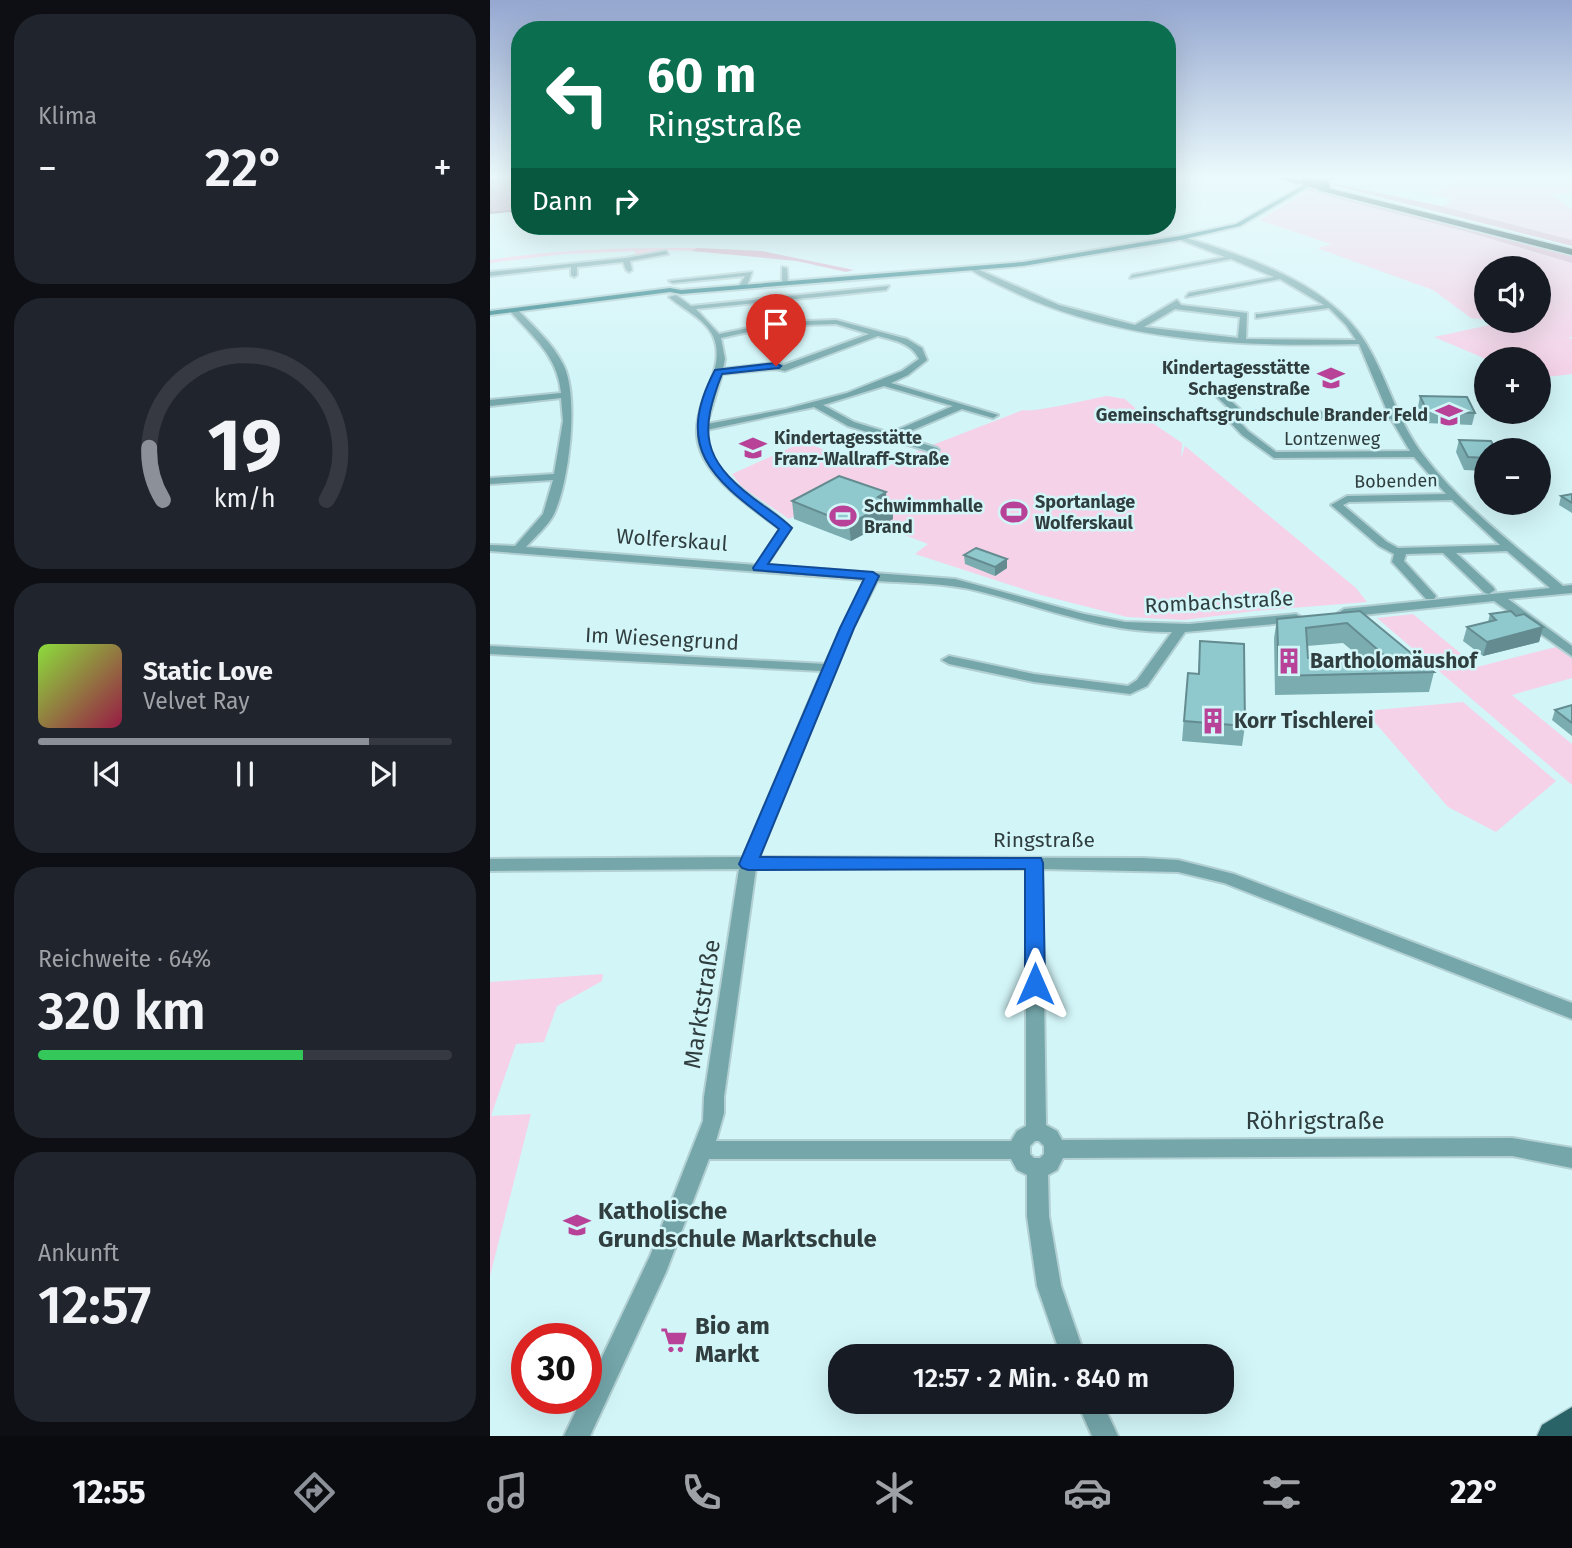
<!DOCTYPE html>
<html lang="de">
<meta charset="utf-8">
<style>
:root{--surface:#171b24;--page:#20242c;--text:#f1f3f6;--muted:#9ea1a6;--line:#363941;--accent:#8c9099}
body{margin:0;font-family:"Fira Sans",sans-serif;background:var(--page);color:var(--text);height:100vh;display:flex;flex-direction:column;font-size:26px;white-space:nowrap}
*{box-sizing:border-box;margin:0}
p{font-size:23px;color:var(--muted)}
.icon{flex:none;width:38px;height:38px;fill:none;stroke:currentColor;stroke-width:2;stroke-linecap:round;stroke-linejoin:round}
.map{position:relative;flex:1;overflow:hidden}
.panel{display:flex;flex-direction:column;gap:14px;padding:14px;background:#0d0f14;width:490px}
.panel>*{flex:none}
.banner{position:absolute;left:21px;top:21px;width:665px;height:214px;border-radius:28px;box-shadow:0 7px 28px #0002;background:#0b6e4f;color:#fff;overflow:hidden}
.buttons{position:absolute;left:984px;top:256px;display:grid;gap:14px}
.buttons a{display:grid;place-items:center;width:77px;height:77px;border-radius:50%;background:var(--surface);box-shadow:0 7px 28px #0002;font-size:35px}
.speed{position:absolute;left:21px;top:1323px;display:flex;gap:14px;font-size:35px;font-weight:700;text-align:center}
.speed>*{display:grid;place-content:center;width:91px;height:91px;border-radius:50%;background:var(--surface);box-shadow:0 7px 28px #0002;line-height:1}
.speed .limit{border:10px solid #d22;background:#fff;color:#111}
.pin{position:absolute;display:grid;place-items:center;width:60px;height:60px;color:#fff;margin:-72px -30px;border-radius:50% 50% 50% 0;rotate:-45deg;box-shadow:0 0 7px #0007}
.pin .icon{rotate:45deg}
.me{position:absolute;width:77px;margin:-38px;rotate:0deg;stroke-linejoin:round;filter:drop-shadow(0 0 5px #0008)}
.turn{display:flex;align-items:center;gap:24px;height:147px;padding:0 21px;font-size:32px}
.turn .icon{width:91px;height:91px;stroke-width:2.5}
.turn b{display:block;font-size:49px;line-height:60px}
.then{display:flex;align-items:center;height:66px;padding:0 21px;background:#0003;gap:14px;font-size:26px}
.big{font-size:52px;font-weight:600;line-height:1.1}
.panel .widget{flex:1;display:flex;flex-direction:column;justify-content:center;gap:10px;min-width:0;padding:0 24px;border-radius:28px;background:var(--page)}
.panel .dial{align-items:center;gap:0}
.dial svg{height:182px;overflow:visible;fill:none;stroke:var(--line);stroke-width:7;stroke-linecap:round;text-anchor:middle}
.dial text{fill:var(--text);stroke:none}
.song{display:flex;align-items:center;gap:21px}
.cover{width:84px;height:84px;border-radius:10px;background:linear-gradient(135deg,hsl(90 70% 55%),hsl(340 70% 35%))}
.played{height:7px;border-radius:4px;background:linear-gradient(90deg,var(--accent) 80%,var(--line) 80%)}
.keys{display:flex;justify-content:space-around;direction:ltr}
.heat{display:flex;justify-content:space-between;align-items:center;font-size:38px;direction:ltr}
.charge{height:10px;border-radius:5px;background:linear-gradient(90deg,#34c759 64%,var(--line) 0)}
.trip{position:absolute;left:338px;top:1344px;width:406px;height:70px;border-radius:28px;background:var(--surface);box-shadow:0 7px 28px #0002;font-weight:600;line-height:70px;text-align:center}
.tab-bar{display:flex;height:112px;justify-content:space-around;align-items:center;background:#090b0e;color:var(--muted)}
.tab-bar .icon{width:49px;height:49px}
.tab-bar .selected{color:var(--accent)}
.tab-bar b{font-size:32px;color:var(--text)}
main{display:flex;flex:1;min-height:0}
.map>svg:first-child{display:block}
.green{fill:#f5d2e8}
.forest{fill:#d9b0ca}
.water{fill:#ba93ac;stroke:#917a8b;stroke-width:2}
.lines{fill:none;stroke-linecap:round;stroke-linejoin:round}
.street-casing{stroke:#b2d0d3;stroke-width:4}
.secondary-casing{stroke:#b2d0d3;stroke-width:4}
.primary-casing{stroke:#b2d0d3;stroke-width:3}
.highway-casing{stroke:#b2d0d3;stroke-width:3}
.street{fill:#74a6aa;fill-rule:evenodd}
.secondary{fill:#2c8289;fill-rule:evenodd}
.primary{fill:#296368;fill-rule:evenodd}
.highway{fill:#1f4a4d;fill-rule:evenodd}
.highway-bridge-casing{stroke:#b2d0d3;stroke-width:10;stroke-linecap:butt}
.highway-bridge{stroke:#1f4a4d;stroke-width:9}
.wall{fill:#7bacb0;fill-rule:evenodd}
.shaded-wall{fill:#648c90}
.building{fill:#8fc8cd;stroke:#648c90;stroke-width:2;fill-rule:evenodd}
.route{fill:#1a73e8;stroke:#114b97;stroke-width:2}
.labels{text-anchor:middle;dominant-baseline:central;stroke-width:5;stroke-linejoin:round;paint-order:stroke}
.far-poi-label{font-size:18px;font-weight:bold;fill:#303e3f;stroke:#d2f5f8;text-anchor:start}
.far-street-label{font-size:18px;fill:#303e3f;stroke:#d2f5f8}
.street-label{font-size:21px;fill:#303e3f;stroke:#d2f5f8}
.poi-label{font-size:21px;font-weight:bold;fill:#303e3f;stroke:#d2f5f8;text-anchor:start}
.near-street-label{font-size:24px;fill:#303e3f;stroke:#d2f5f8}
.near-poi-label{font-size:24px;font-weight:bold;fill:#303e3f;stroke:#d2f5f8;text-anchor:start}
</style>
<main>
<section class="panel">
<div class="widget"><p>Klima</p>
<div class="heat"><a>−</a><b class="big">22°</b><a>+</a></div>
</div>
<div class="widget dial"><svg viewBox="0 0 100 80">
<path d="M14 69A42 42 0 1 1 86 69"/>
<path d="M14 69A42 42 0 0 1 8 46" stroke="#8c9099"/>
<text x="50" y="56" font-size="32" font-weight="700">19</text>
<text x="50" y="72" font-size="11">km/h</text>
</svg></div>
<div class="widget">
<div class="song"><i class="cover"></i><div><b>Static Love</b><p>Velvet Ray</p></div></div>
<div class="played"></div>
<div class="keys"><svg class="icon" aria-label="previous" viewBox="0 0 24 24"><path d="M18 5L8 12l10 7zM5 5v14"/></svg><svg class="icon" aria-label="pause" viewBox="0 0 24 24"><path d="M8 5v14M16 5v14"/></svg><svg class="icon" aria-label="next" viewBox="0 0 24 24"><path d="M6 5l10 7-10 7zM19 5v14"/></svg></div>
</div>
<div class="widget"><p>Reichweite · 64%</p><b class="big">320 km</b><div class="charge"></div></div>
<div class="widget"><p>Ankunft</p><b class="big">12:57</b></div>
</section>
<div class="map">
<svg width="1082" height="1436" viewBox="0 0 1082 1436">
<rect width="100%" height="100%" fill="#d2f5f8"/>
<g class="green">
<polygon points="958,175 1082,175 1082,193 1062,194 1082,210 1082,240 951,206 960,203 961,199 938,193 975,181"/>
<polygon points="814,190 981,233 1082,263 1082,337 1078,337 1082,339 1082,374 1048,378 1048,359 996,359 944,337 1009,323 997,320 1048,320 1048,268 996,268 996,320 981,318 943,290 827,248 841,245 835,242 769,220 811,195"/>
<path d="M 207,248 L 202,251 L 173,250 L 172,252 L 145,256 L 145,251 L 74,254 L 0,263 L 0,260 C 68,249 138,248 207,248 Z"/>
<path d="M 617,396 L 635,399 L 661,422 L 692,443 L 691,458 L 695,446 L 866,588 L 877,602 L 765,611 L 694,620 L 637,617 L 551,595 L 425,554 L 438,544 L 391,526 L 351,493 L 299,519 L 252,487 L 242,474 L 313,442 L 391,470 L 432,449 L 533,410 C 545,413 599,399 617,396 Z"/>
<polygon points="923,614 987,667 1066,647 1082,658 1082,678 1022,695 1082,744 1082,785 887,618"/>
<polygon points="973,702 1066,781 1006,832 958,807 875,711"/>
<polygon points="113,974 112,981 67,1006 54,1042 26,1044 1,1116 41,1114 0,1276 0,982"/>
</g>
<g class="forest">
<polygon points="838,182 951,206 1082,240 1082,246 834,183"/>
<polygon points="820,187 1082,254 1082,263 981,233 814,190"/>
<polygon points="207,248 272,251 364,270 356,272 307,261 202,251"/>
</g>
<polygon class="water" points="0,175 30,175 30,210 0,213"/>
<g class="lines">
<g class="street-casing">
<g id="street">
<path d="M 690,236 C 758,257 847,285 881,352 C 900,387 909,424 934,456 C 972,506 1024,545 1073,586 L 1082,585 L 1082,593 L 1018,599 L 1082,646 L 1082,656 L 1004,601 L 854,617 L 848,613 L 854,609 L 1060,588 L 1017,551 L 966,553 L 1003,587 L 1005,590 L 999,594 L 995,593 L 953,553 L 916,554 L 914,561 L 946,596 L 944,599 L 936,599 L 904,564 L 902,562 L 904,554 L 889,546 L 841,505 L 857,496 L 956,494 L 924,457 L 784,458 L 752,435 L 737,419 L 737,415 L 744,413 L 725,395 L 732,393 L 752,411 L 898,413 L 869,344 C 752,347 629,342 522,291 C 508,284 492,278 480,269 L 485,268 L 569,305 L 641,324 L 645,325 L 687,300 L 691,305 L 757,313 L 756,339 L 866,340 L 856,325 L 839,308 L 766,318 L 766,314 L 769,314 L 834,305 L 790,279 L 696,297 L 699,293 L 784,277 L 741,259 L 640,278 L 642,275 L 735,257 L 688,239 ZM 685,309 L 750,317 L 748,338 L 654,327 ZM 751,417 L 901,419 L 920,451 L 786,452 L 758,431 L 746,418 ZM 962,500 L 1010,545 L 908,548 L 897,542 L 853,505 L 859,502 Z"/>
<polygon points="176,251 178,254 140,261 142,270 139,272 136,270 133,262 87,267 87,275 84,277 81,275 81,267 0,276 0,272 136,258"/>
<polygon points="292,267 297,268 298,284 292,283"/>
<polygon points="262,272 257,286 253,288 249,286 255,276 183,283 179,281"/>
<path d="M 399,286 L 396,290 L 206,309 L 229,334 L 286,322 L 346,320 L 417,339 L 432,348 L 437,360 L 418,375 L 401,383 L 508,415 L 503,418 L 472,409 L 409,436 L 447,448 L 449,450 L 444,453 L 358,426 L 324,407 L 216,430 C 218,480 272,498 301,528 L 277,565 L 465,579 L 594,614 L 635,622 L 699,624 L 806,614 L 812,618 L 806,622 L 695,632 L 657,686 L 640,694 L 544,682 L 459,664 L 452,660 L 459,656 L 544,674 L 638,686 L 647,680 L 682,632 C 614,633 553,607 488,591 C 455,583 420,583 387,581 L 363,628 L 269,857 L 653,858 L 688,860 L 744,874 L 1082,1003 L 1082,1019 L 734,883 L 688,872 L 552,869 L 556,1125 L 567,1131 L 572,1140 L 1022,1138 L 1082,1148 L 1082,1168 L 1022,1156 L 573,1158 L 567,1170 L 558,1175 L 559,1216 L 571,1286 L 595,1356 L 571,1356 L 547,1286 L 537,1216 L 537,1175 L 527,1170 L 521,1159 L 219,1159 L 176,1272 L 100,1436 L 74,1436 L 92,1398 L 96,1398 L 96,1391 L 160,1256 L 213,1121 L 214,1097 L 249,869 L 0,871 L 0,859 L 253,857 L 332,671 L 0,654 L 0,646 L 335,664 L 375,580 L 0,551 L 0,545 L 25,546 L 53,514 L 63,480 L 0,484 L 0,478 L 64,474 L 73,421 L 71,398 L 0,406 L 0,400 L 71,393 C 68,356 42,336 19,310 L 26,308 C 43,326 63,343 74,366 C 89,399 79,482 64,514 C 58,526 45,537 36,547 L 266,565 L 290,529 C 261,507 209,475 207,435 C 206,417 213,400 220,383 C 226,368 230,352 223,336 C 214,318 194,310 179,297 L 186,295 L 201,306 ZM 346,324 L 379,334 L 294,365 L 286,363 L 233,369 L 235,359 L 231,338 L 286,326 ZM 388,336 C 403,340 422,343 429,359 L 412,371 L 357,393 L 296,409 L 217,424 L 232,374 L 286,369 L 295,371 ZM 394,386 L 463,406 L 400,433 L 364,422 L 333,405 ZM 266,868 L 536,869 L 536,1126 L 527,1131 L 521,1141 L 226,1141 L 234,1113 L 234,1097 ZM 545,1141 L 549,1141 L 554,1146 L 554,1154 L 550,1158 L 544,1158 L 540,1154 L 540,1146 Z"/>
<polygon points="587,1402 612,1402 628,1436 602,1436"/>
</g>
</g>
<g class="secondary-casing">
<polygon id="secondary" points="848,175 857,175 816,188 750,226 690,240 533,266 191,294 180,292 0,315 0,311 180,288 191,290 533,262 690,236 746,224 812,186"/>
</g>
<g class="primary-casing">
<polygon id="primary" points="1082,1407 1082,1436 1047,1436 1052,1425"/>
</g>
<g class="highway-casing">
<g id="highway">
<polygon points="773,175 789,175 813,182 809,184"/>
<polygon points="830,186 1082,249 1082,255 827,190"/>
</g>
</g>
<use href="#street" class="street"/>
<use href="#secondary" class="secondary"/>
<use href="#primary" class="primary"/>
<use href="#highway" class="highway"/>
<g class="highway-bridge-casing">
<polyline id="highway-bridge" points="815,181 836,186"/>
</g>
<use href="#highway-bridge" class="highway-bridge"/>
</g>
<g class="wall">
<polygon points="930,396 985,413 982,425 935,423 928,407"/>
<polygon points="969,440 996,450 996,471 974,470 966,452"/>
<polygon points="1082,494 1082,513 1069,505 1071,496"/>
<polygon points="396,499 402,502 403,519 361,541 304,519 302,501"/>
<polygon points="474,555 517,559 517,568 505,576 475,564"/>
<path d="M 870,611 L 944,672 L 939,692 L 785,695 L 784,638 L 787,619 ZM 853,643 L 870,657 L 818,658 L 817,646 Z"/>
<polygon points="1000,614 1026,616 1053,627 1049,642 993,656 973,641 977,627 998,622"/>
<polygon points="710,641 755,726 752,746 692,741 696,693 708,674"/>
<polygon points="1082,705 1082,736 1062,720 1065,710"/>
</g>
<g class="shaded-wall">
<polygon points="396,492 397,504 402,502 403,519 361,541 359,524 388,497"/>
<polygon points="517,559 517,568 505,576 505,567"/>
<polygon points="1053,627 1049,642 993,656 997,642"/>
</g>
<g class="building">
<polygon points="930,396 977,397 985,413 937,411"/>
<polygon points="969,440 1001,441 1006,450 996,450 996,458 978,457"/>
<polygon points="349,476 396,492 388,497 402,502 359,524 302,501"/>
<polygon points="1082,494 1082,503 1071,496"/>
<polygon points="486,548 517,559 505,567 474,555"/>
<path d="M 870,611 L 944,672 L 789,676 L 787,619 ZM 857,623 L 895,656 L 818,658 L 816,628 Z"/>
<polygon points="1021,611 1026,616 1034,614 1053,627 997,642 977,627 1006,620 1000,614"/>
<polygon points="710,641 754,644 755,726 694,721 698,673 709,674"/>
<polygon points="1082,705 1082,723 1065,710"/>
</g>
<linearGradient id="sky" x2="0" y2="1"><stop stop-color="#95a7d0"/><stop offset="0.47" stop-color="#ebfafc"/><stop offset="1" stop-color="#ebfafc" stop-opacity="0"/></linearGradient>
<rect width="1082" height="376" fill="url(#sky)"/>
<path class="route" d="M 286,363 L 291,366 L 289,368 L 232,374 C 209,432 212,459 263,498 C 276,508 291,517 302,528 L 278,564 L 383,572 L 389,576 L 364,628 L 270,857 L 551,858 L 553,863 L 555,984 L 552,990 L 545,993 L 538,990 L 535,984 L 535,869 L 258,870 L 252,868 L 249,864 L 350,628 L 374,579 L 264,570 L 263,568 L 289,529 C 228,482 181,453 225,370 Z"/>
<defs>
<g id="school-bare" transform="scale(2.1)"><path d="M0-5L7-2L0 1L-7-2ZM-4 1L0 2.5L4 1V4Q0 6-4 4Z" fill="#b84298" stroke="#d2f5f8" stroke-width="2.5" paint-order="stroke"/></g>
<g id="stadium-bare" transform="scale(2.1)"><path d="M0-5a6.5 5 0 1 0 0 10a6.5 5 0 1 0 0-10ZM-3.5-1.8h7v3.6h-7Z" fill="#b84298" stroke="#d2f5f8" stroke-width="2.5" paint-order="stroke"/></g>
<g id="building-bare" transform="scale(2.1)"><path d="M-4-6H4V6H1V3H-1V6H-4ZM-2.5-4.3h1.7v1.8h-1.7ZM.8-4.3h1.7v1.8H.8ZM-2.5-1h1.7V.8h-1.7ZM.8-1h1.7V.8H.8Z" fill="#b84298" stroke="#d2f5f8" stroke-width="2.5" paint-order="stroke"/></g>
<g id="supermarket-bare" transform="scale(2.1)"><path d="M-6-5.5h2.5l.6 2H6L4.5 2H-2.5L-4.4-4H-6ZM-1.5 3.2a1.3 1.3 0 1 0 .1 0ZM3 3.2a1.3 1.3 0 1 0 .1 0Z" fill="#b84298" stroke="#d2f5f8" stroke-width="2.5" paint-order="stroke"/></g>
</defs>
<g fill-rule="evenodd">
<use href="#school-bare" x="841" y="378"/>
<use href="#school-bare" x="959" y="415"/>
<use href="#school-bare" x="263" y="448"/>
<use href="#stadium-bare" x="524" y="512"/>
<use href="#stadium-bare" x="353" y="516"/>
<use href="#building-bare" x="799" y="661"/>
<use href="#building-bare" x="723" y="721"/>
<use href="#school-bare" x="87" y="1225"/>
<use href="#supermarket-bare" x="184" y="1340"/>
</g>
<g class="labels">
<g class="far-poi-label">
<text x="820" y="368" text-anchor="end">Kindertagesstätte<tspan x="820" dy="21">Schagenstraße</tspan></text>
<text x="938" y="415" text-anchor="end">Gemeinschaftsgrundschule Brander Feld</text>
<text x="284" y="438">Kindertagesstätte<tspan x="284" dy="21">Franz-Wallraff-Straße</tspan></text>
<text x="545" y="502">Sportanlage<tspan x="545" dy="21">Wolferskaul</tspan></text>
<text x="374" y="506">Schwimmhalle<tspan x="374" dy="21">Brand</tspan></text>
</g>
<g class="far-street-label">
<text x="842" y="439">Lontzenweg</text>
<text transform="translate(906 481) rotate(-1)">Bobenden</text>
</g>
<g class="street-label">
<text transform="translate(182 540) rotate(4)">Wolferskaul</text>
<text transform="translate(729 602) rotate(-3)">Rombachstraße</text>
<text transform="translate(172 639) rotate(3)">Im Wiesengrund</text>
<text x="554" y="840">Ringstraße</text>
</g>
<g class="poi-label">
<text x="820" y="661">Bartholomäushof</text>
<text x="744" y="721">Korr Tischlerei</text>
</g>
<g class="near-street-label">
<text transform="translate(212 1004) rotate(-81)">Marktstraße</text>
<text x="825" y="1121">Röhrigstraße</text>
</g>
<g class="near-poi-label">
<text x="108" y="1211">Katholische<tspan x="108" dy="28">Grundschule Marktschule</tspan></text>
<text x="205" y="1326">Bio am<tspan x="205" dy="28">Markt</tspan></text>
</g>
</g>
</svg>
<div class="buttons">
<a><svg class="icon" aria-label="sound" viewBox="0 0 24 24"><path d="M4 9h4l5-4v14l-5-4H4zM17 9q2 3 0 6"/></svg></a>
<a>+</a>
<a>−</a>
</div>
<div class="speed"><div class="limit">30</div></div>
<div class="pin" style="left:286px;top:366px;background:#d93025"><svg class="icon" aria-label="arrive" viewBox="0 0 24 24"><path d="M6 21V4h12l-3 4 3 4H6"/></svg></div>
<svg class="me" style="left:545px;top:984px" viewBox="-20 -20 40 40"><path d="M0-17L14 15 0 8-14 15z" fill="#1a73e8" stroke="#fff" stroke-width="4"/></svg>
<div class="trip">12:57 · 2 Min. · 840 m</div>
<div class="banner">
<div class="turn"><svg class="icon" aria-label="left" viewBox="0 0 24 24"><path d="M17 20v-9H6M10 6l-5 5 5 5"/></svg><div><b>60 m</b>Ringstraße</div></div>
<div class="then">Dann<svg class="icon" aria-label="right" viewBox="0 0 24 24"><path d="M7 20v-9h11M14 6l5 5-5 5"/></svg></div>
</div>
</div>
</main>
<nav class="tab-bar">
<b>12:55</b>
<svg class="icon selected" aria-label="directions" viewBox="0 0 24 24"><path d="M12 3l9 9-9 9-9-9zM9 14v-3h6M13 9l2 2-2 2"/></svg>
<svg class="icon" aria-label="music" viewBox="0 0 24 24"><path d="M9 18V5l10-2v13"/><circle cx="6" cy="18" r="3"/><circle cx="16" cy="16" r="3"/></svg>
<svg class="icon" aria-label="phone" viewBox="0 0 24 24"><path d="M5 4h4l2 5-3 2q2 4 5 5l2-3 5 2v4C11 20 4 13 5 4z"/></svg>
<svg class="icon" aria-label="climate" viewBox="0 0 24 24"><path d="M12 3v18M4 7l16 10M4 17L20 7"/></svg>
<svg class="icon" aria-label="car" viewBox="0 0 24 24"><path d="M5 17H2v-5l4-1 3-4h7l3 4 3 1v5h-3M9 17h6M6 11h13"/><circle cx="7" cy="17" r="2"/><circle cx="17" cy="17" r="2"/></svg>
<svg class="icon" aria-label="filters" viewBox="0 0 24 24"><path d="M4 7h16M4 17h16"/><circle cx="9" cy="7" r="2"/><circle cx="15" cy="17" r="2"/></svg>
<b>22°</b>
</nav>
